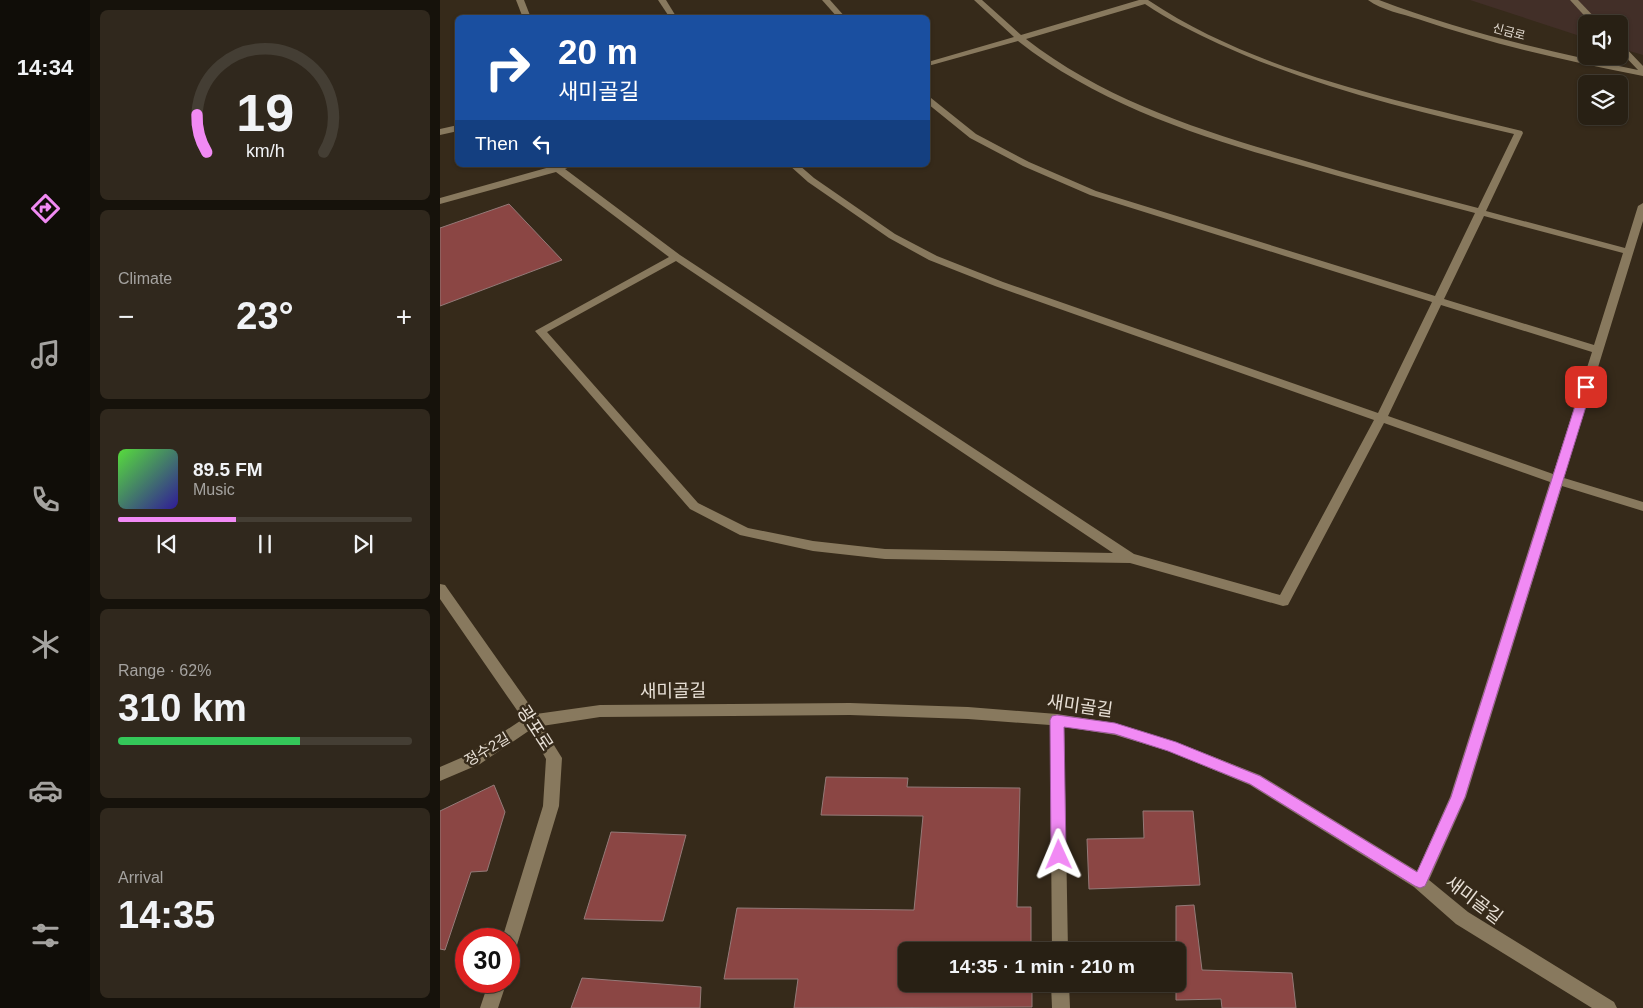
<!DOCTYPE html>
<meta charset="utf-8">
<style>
:root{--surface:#282014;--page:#30281d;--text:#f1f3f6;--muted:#a5a3a0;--line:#443e34;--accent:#f18af4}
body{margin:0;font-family:Arial,"Noto Sans KR",sans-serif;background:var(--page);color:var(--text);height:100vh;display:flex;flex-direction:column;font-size:19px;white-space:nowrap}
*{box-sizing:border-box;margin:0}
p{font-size:16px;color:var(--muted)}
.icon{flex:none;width:28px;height:28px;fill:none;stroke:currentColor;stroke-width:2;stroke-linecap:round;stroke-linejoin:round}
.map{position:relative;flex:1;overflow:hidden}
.details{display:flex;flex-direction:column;gap:10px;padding:10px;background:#16120b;width:350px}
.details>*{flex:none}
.banner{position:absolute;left:15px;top:15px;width:475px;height:152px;border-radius:8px;box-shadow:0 1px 4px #0004,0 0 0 1px var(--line);background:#1a4fa0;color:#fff;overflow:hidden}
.controls{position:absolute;left:1138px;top:15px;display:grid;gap:10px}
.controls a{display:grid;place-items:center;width:50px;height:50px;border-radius:8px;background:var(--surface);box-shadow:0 1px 4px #0004,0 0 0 1px var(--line);font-size:25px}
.speed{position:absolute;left:15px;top:928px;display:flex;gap:10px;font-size:25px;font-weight:700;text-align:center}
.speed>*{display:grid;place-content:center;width:65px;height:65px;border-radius:50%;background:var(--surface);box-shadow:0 1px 4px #0004,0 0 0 1px var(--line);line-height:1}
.speed .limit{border:8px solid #d22;background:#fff;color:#111}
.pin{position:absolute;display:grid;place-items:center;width:42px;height:42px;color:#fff;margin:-21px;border-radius:10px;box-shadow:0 2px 8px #0006}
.me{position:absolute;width:55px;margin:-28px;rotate:359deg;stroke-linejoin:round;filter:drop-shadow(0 0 4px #0008)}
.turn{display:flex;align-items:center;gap:18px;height:105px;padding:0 20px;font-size:22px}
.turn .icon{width:65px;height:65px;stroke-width:2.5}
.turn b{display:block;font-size:35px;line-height:42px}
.then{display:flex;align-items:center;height:48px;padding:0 20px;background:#0003;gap:10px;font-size:19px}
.big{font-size:38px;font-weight:800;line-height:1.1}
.details .card{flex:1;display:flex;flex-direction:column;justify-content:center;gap:8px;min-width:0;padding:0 18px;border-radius:8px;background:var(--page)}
.details .dial{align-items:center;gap:0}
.dial svg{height:130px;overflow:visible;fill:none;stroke:var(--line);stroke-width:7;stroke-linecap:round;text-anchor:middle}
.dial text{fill:var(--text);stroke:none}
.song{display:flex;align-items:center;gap:15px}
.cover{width:60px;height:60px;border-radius:8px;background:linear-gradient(135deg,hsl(110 70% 55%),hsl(250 70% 35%))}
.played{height:5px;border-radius:2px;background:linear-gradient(90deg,var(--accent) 40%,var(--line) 40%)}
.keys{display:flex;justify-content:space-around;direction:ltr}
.heat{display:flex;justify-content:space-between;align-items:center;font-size:28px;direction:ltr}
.charge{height:8px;border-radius:4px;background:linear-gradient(90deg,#34c759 62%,var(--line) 0)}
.trip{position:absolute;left:458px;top:942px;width:288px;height:50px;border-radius:8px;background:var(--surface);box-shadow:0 1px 4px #0004,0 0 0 1px var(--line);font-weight:800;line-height:50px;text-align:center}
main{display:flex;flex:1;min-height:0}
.tab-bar{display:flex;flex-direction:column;width:90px;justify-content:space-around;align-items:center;background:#100d08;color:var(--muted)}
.tab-bar .icon{width:35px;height:35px}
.tab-bar .current{color:var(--accent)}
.tab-bar b{font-size:22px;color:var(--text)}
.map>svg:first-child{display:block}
.industrial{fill:#422f28}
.building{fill:#8b4644;stroke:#947a78}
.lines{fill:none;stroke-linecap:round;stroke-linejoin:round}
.minor{fill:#88795e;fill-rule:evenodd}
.route{fill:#f18af4;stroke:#9d5a9f}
.labels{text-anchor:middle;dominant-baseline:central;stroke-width:5;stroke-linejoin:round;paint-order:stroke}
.far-street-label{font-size:12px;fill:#e7dfd5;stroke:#362a1a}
.street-label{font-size:15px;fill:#e7dfd5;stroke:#362a1a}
.near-street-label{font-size:18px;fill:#e7dfd5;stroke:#362a1a}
</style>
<main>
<nav class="tab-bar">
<b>14:34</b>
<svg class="icon current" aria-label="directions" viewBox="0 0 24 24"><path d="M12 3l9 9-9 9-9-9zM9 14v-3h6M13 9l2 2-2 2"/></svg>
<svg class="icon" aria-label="music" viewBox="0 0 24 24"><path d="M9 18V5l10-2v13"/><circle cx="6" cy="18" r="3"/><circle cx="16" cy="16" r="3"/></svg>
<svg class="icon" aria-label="phone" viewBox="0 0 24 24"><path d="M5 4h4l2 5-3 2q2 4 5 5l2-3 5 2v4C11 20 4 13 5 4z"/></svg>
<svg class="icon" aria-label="climate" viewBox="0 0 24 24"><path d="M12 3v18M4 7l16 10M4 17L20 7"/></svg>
<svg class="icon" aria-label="car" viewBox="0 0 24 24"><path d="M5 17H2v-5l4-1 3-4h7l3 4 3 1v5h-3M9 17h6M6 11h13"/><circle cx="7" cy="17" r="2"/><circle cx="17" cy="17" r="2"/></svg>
<svg class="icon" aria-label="filters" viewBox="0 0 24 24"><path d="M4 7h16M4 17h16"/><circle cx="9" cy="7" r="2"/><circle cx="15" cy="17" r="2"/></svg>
</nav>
<section class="details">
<div class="card dial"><svg viewBox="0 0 100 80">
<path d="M14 69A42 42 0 1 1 86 69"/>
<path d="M14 69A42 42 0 0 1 8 46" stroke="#f18af4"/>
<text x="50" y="56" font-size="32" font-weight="700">19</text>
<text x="50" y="72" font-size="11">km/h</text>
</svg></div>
<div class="card"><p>Climate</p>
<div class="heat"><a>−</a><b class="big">23°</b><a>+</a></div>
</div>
<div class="card">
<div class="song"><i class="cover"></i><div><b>89.5 FM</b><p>Music</p></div></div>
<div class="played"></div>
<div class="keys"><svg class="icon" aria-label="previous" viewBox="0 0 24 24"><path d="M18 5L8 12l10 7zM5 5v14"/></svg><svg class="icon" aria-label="pause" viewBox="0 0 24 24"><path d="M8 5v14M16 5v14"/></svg><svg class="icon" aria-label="next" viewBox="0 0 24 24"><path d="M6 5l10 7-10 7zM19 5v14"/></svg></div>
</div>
<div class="card"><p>Range · 62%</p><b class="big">310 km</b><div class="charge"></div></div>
<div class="card"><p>Arrival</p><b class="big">14:35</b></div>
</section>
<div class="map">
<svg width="1203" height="1008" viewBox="0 0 1203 1008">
<rect width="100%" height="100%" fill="#362a1a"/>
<polygon class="industrial" points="1030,0 1203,0 1203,55 1179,48 1179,24 1146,24 1146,38"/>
<g class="building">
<polygon points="69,204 122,260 0,306 0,228"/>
<polygon points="386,777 468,778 467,787 580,788 577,907 591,907 591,951 466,951 466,984 592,984 592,1007 354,1008 358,979 284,979 297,908 474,910 483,816 381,815"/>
<polygon points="54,785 65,812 47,871 31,872 5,950 0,949 0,811"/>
<polygon points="703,811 753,811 760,885 649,889 647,839 704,838"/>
<polygon points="171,832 246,835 223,921 144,919"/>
<polygon points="754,905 762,970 852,973 856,1008 782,1008 781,999 736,1000 736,906"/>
<polygon points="142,978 261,987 260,1008 131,1008"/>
</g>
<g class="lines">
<g class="minor">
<polygon points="76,0 84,0 91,18 83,18"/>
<polygon points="218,0 226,0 237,18 230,18"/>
<polygon points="382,0 390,0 406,18 398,18"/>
<path d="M 534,0 L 542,0 L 581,35 L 699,0 L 708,0 C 817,73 957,100 1082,131 L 1083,133 L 1046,211 L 1185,248 L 1198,206 L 1203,203 L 1203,221 L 1124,478 L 1203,502 L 1203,511 L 1122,486 L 1026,797 L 989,880 L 1028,912 L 1174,1002 L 1177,1008 L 1152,1008 L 1016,924 L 974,887 L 810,785 L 728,751 L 675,735 L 624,727 L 628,951 L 612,951 L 610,725 L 528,719 L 410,715 L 160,717 L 102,726 L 122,758 L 119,806 L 77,945 L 75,951 L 69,953 L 69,939 L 62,939 L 103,806 L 106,759 L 90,730 L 40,764 L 0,781 L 0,767 L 30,754 L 83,719 L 0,599 L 0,584 L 5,585 L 96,714 L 160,705 L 410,703 L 528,707 L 617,714 L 675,723 L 736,742 L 820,775 L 977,871 L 1010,797 L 1110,482 L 944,423 L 848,605 L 843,606 L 690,563 L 445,559 L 373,551 L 300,535 L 250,509 L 95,331 L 229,257 L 116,172 L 0,204 L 0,198 L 117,165 L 135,165 L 125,169 L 240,255 L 694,554 L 840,595 L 934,420 L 555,286 L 489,260 L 449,238 L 368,182 L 349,165 L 359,165 L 374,178 L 455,234 L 497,256 L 563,282 L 938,413 L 992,302 L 650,195 L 583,166 L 530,138 L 488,104 L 488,98 L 491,98 L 536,134 L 589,162 L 656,191 L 995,296 L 1035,213 C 973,197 911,180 849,162 C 754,135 657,103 578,41 L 488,66 L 488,62 L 574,37 ZM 705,4 C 728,20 754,32 779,44 C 873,87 973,111 1074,134 L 1038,208 C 977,192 915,176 855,158 C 761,131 664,100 586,39 ZM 1044,216 L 1183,253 L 1154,345 L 1004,299 ZM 236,261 L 673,553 L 445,549 L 373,541 L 308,528 L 258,503 L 107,332 ZM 1001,305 L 1152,352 L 1113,474 L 948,416 Z"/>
<path d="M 928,0 L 939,0 C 1023,32 1110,52 1198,70 L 1179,50 L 1179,44 L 1182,44 L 1203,66 L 1203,76 C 1127,61 1051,44 978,19 C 963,14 941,10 928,0 Z"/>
<polygon points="1130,0 1138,0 1161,24 1152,24"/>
<polygon points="18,125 18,131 0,135 0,129"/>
<polygon points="49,981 67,981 58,1008 40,1008"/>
<polygon points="611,984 629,984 630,1008 612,1008"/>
</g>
</g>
<polygon class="route" points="1146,384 1152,387 1025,797 985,886 980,888 975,886 810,784 728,751 675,734 624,727 626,855 624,860 619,861 614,860 611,855 610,720 612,716 617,715 675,723 736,742 820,776 977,872 1011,797 1141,387"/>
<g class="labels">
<g class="far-street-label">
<text transform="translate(1069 32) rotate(15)">신금로</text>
</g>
<g class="street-label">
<text transform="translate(47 749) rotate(-31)">정수2길</text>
</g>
<g class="near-street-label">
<text transform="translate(233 691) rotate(-1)">새미골길</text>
<text transform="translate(640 706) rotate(8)">새미골길</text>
<text transform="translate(95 728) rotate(57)">광포로</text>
<text transform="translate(1034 900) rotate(37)">새미골길</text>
</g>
</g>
</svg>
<div class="controls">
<a><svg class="icon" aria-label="sound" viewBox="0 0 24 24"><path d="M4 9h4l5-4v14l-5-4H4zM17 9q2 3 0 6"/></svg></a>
<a><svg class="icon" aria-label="layers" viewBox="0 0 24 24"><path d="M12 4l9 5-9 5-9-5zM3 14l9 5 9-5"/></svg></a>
</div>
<div class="speed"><div class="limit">30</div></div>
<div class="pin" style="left:1146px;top:387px;background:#d93025"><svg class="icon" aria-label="arrive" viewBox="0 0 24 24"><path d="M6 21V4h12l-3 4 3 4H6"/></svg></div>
<svg class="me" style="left:619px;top:855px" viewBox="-20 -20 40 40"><path d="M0-17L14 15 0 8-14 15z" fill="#f18af4" stroke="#fff" stroke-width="4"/></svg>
<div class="trip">14:35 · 1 min · 210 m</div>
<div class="banner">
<div class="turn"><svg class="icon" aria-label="right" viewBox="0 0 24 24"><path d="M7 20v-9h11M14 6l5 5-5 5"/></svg><div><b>20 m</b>새미골길</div></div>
<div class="then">Then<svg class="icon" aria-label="left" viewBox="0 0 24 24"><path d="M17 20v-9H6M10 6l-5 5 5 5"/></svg></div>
</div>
</div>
</main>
